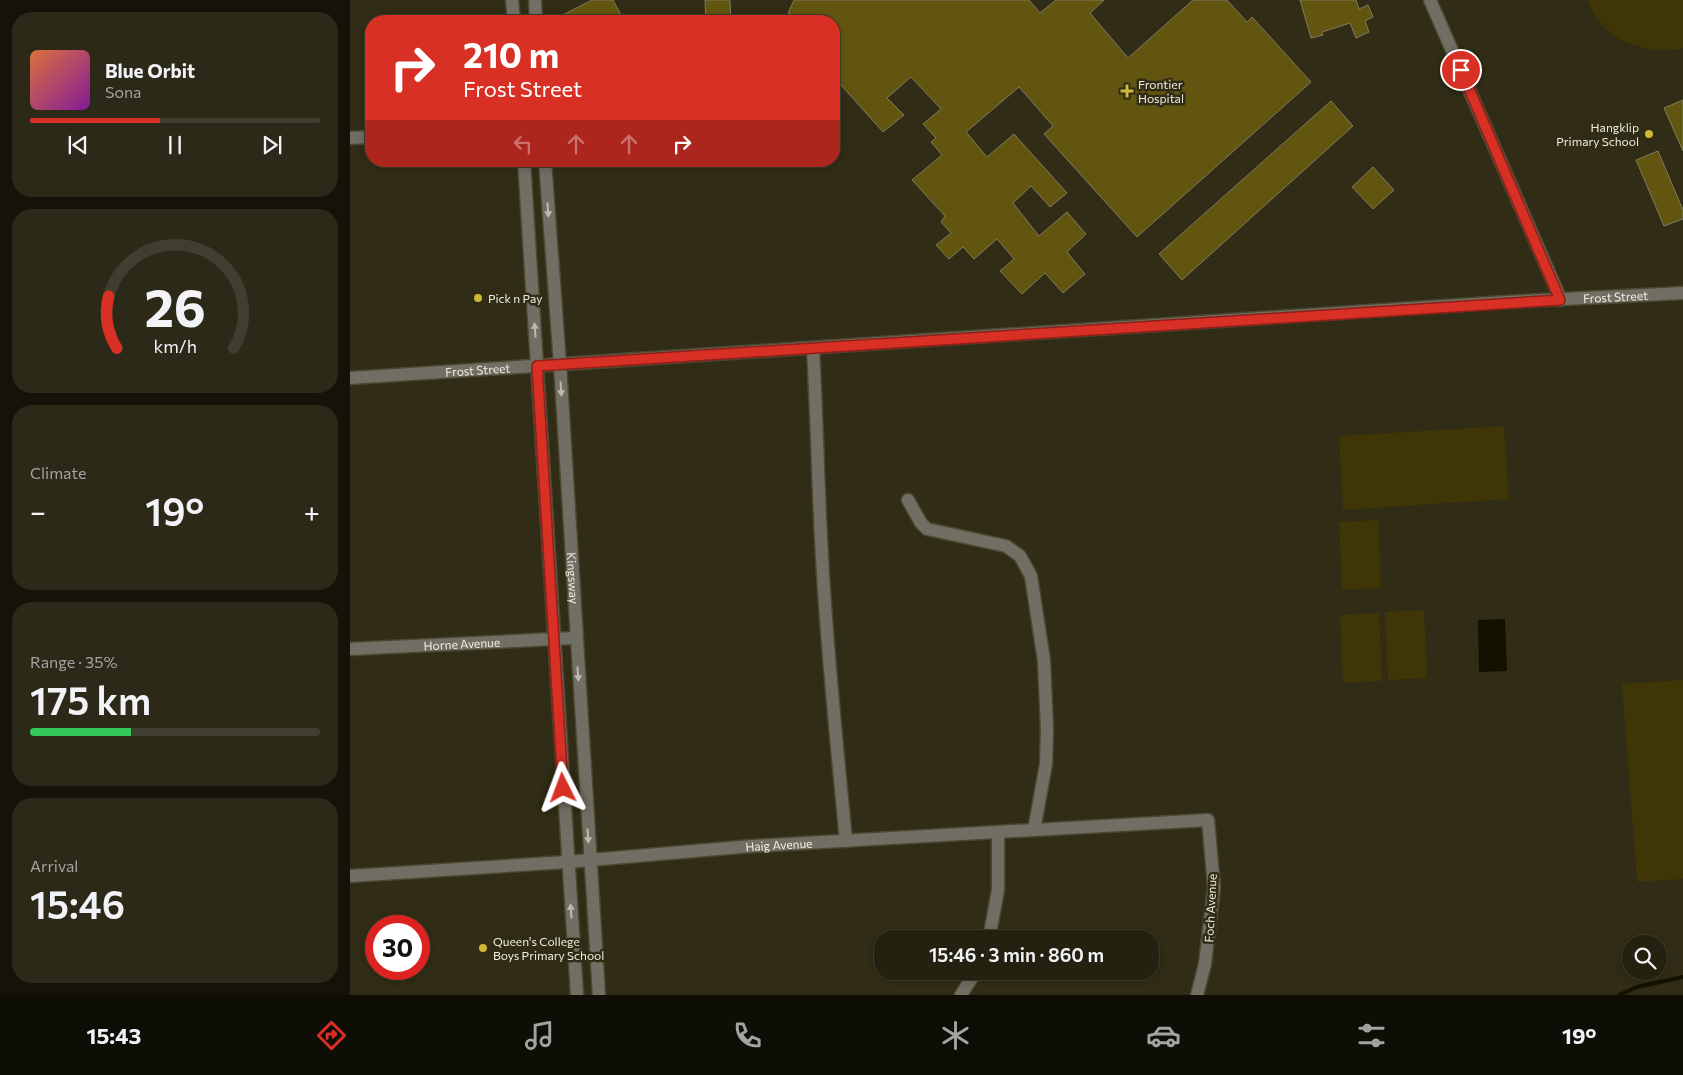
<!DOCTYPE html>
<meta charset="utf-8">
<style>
:root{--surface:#242110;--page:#2c2919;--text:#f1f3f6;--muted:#a3a39f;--line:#413e30;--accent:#d93025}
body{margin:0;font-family:Commissioner,sans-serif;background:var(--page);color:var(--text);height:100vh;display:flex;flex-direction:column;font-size:19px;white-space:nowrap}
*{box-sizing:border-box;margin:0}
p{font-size:16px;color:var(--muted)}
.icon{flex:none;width:28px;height:28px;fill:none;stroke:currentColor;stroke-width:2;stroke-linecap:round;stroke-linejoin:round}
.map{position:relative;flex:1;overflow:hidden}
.side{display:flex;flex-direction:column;gap:12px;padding:12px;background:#141209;width:350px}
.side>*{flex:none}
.top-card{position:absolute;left:15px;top:15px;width:475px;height:152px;border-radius:20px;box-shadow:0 2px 8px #0003,0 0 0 1px var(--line);background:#d93025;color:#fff;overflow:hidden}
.fabs{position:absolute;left:1272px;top:935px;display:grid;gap:10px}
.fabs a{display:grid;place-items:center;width:45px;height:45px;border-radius:50%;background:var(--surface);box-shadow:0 2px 8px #0003,0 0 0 1px var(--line);font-size:25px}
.speed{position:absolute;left:15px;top:915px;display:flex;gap:10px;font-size:25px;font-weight:700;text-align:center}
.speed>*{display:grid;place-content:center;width:65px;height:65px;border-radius:50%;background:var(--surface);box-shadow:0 2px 8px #0003,0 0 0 1px var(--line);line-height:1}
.speed .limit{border:8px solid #d22;background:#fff;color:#111}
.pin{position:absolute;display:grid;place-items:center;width:42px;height:42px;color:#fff;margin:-21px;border:2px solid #fff;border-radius:50%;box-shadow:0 1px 5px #0007}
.me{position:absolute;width:55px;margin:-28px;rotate:357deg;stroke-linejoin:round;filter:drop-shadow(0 0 4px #0008)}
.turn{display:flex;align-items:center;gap:18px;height:105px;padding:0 15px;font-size:22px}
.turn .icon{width:65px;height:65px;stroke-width:2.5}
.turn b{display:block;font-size:35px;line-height:42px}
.lanes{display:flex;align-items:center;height:48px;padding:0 15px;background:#0003;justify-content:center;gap:25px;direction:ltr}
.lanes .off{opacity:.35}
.big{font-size:38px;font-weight:600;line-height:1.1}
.side .tile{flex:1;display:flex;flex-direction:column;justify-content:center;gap:8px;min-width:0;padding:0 18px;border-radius:20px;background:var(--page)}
.side .dial{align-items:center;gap:0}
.dial svg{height:130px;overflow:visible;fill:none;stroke:var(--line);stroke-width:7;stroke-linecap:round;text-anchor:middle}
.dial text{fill:var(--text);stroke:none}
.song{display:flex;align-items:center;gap:15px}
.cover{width:60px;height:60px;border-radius:8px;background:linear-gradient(135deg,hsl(20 70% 55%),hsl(290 70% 35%))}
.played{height:5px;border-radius:2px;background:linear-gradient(90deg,var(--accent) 45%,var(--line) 45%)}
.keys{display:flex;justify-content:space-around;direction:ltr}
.heat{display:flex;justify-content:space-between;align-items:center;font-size:28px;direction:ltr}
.charge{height:8px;border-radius:4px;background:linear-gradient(90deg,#34c759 35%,var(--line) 0)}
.trip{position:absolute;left:524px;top:930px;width:285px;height:50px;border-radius:20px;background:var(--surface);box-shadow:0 2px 8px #0003,0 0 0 1px var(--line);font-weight:600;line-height:50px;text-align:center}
.tab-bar{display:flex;height:80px;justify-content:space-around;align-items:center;background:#0e0d06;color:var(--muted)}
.tab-bar .icon{width:35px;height:35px}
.tab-bar .current{color:var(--accent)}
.tab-bar b{font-size:22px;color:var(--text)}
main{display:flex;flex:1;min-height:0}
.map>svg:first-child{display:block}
.green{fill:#3e3607}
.water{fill:#141101}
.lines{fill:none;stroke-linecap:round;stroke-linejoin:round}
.stream{stroke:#141101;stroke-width:4}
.building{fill:#625510;stroke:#7f7b61}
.minor-casing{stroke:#4b4731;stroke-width:15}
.minor{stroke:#716f64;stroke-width:12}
.oneway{fill:#bebbae}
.route-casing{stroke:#8d1f18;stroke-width:12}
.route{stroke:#d93025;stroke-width:9}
.poi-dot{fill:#cfb837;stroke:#302c15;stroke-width:2}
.labels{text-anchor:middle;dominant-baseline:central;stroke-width:5;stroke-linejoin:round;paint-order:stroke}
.poi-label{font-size:12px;fill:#f1eee0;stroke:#302c15;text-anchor:start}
.street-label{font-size:12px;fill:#f1eee0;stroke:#302c15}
</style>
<main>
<section class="side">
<div class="tile">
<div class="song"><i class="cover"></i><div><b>Blue Orbit</b><p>Sona</p></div></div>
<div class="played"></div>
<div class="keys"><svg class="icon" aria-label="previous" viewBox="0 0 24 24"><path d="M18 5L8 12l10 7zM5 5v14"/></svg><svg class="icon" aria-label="pause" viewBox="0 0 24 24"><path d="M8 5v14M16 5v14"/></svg><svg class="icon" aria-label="next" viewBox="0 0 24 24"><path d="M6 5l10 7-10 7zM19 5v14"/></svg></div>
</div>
<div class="tile dial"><svg viewBox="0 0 100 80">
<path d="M14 69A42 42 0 1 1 86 69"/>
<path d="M14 69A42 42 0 0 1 9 37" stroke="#d93025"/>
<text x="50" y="56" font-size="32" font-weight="700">26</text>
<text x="50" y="72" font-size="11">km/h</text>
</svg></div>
<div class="tile"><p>Climate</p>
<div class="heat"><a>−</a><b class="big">19°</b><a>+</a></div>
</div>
<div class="tile"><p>Range · 35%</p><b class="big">175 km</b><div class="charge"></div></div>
<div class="tile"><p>Arrival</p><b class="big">15:46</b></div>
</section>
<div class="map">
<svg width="1333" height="995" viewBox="0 0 1333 995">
<rect width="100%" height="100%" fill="#302c15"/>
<g class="green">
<path d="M 1237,0 L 1333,0 L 1333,48 C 1312,54 1276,47 1259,32 C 1250,25 1241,10 1237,0 Z"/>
<polygon points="1154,426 1159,499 993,510 989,436"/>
<polygon points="1028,520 1031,588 992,590 989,522"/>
<polygon points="1074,610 1077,678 1038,680 1035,612"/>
<polygon points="1029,613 1032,681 993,683 990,615"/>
<polygon points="1333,680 1333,879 1287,882 1272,684"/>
</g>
<polygon class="water" points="1155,619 1157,671 1129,672 1128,620"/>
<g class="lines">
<polyline class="stream" points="1269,995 1287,987 1333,977"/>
</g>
<g class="building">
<polygon points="242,0 263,0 274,21 201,21"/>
<polygon points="355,0 380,0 381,21 356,21"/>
<polygon points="444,0 679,0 690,13 706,0 754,0 740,13 778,58 843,0 877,0 897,22 902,17 961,82 787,237 694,134 703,126 669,87 616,132 637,157 664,134 717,193 700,207 681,186 663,203 689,236 717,212 736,234 717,252 735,274 713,293 695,273 672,294 650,271 664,259 647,239 624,259 613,247 599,259 586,245 601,233 591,222 595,216 562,180 592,155 581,142 586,138 573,124 591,109 561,77 537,98 554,115 533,132 490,84 484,92 484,21 459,21 438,13"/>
<polygon points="950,0 1006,0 1009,9 1018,5 1023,17 1015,21 1019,32 1006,38 1000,23 972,32 973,35 961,38"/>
<polygon points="1333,100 1333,151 1314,108"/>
<polygon points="981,101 1003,126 832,280 809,254"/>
<polygon points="1308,151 1333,210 1333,219 1314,226 1286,160"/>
<polygon points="1023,167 1044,190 1023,209 1002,187"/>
</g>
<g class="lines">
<g class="minor-casing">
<g id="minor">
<polyline points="162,0 164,21"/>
<polyline points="185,0 186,21"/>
<polyline points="1080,0 1211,300"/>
<polyline points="0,138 21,137"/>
<polyline points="174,161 227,995"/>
<path id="s1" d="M 195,161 L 210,364 L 249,995"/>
<path d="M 463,349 C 467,418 468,488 472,557 C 477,652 487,746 496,841"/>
<path id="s2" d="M 0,378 L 1156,302 L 1333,293"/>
<polyline points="558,500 571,523 577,529 656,546 670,556 681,576 694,661 697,729 696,764 684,830"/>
<path id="s3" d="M 0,649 L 225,638"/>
<path id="s4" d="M 0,876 L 217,862 L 402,846 L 858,820 L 864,887 L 855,964 L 847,995"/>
<polyline points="639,939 648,890 648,832"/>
<polyline points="611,995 626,971"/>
</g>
</g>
<use href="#minor" class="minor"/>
</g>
<defs><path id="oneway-solid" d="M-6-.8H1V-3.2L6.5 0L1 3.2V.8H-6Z" transform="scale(1.25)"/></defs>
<g class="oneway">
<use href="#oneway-solid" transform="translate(198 210) rotate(86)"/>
<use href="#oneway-solid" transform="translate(185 330) rotate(-94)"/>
<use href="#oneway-solid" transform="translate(211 389) rotate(86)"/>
<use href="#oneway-solid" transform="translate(228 674) rotate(86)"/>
<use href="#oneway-solid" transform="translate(238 836) rotate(86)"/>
<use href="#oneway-solid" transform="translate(221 911) rotate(-94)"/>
</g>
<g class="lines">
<g class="route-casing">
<polyline id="route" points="213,788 187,366 1210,300 1111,70"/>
</g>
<use href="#route" class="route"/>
</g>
<g class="poi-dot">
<path d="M774.5 83.5h5v5h5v5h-5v5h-5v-5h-5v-5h5z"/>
<circle cx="1299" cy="134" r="5"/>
<circle cx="128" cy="298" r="5"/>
<circle cx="133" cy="948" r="5"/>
</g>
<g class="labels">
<g class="poi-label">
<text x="788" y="84">Frontier<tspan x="788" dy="14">Hospital</tspan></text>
<text x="1289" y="127" text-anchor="end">Hangklip<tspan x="1289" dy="14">Primary School</tspan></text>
<text x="138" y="298">Pick n Pay</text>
<text x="143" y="941">Queen's College<tspan x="143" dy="14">Boys Primary School</tspan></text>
</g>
<g class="street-label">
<text stroke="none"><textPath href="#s2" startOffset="1268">Frost Street</textPath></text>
<text stroke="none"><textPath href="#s2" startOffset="128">Frost Street</textPath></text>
<text stroke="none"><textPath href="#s1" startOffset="418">Kingsway</textPath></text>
<text stroke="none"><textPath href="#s3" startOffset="112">Horne Avenue</textPath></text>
<text stroke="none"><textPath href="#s4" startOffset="430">Haig Avenue</textPath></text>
<text transform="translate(860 908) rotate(-87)">Foch Avenue</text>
</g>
</g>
</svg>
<div class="fabs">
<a><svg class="icon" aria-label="search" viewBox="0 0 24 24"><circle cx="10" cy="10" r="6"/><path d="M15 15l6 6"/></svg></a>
</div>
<div class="speed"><div class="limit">30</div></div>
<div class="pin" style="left:1111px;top:70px;background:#d93025"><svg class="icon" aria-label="arrive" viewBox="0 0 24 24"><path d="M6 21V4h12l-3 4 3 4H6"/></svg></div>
<svg class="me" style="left:213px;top:788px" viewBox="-20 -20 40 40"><path d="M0-17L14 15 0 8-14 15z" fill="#d93025" stroke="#fff" stroke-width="4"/></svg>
<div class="trip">15:46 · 3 min · 860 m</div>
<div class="top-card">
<div class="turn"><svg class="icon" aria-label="right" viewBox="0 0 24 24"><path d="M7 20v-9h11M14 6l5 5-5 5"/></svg><div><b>210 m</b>Frost Street</div></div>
<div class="lanes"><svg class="icon off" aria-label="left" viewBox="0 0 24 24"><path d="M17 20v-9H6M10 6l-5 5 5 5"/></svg><svg class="icon off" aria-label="ahead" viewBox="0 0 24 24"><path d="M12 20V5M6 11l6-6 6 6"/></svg><svg class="icon off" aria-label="ahead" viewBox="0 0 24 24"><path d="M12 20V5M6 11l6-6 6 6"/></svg><svg class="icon" aria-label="right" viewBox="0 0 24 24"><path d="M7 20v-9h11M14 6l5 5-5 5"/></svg></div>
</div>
</div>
</main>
<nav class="tab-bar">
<b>15:43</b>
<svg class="icon current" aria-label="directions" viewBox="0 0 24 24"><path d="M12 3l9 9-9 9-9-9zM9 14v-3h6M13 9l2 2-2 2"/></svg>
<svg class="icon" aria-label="music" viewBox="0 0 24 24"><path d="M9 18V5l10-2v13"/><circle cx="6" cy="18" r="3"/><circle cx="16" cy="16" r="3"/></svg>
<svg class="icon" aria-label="phone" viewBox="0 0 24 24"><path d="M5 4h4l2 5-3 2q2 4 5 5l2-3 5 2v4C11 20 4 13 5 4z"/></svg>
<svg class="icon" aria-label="climate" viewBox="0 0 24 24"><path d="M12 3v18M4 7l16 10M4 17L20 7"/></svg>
<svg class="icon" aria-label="car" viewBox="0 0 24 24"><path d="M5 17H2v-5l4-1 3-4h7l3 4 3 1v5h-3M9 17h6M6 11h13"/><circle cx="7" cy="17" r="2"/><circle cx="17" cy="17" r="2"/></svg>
<svg class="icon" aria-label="filters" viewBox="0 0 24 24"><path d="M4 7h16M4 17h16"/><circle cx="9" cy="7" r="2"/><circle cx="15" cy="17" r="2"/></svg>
<b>19°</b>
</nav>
